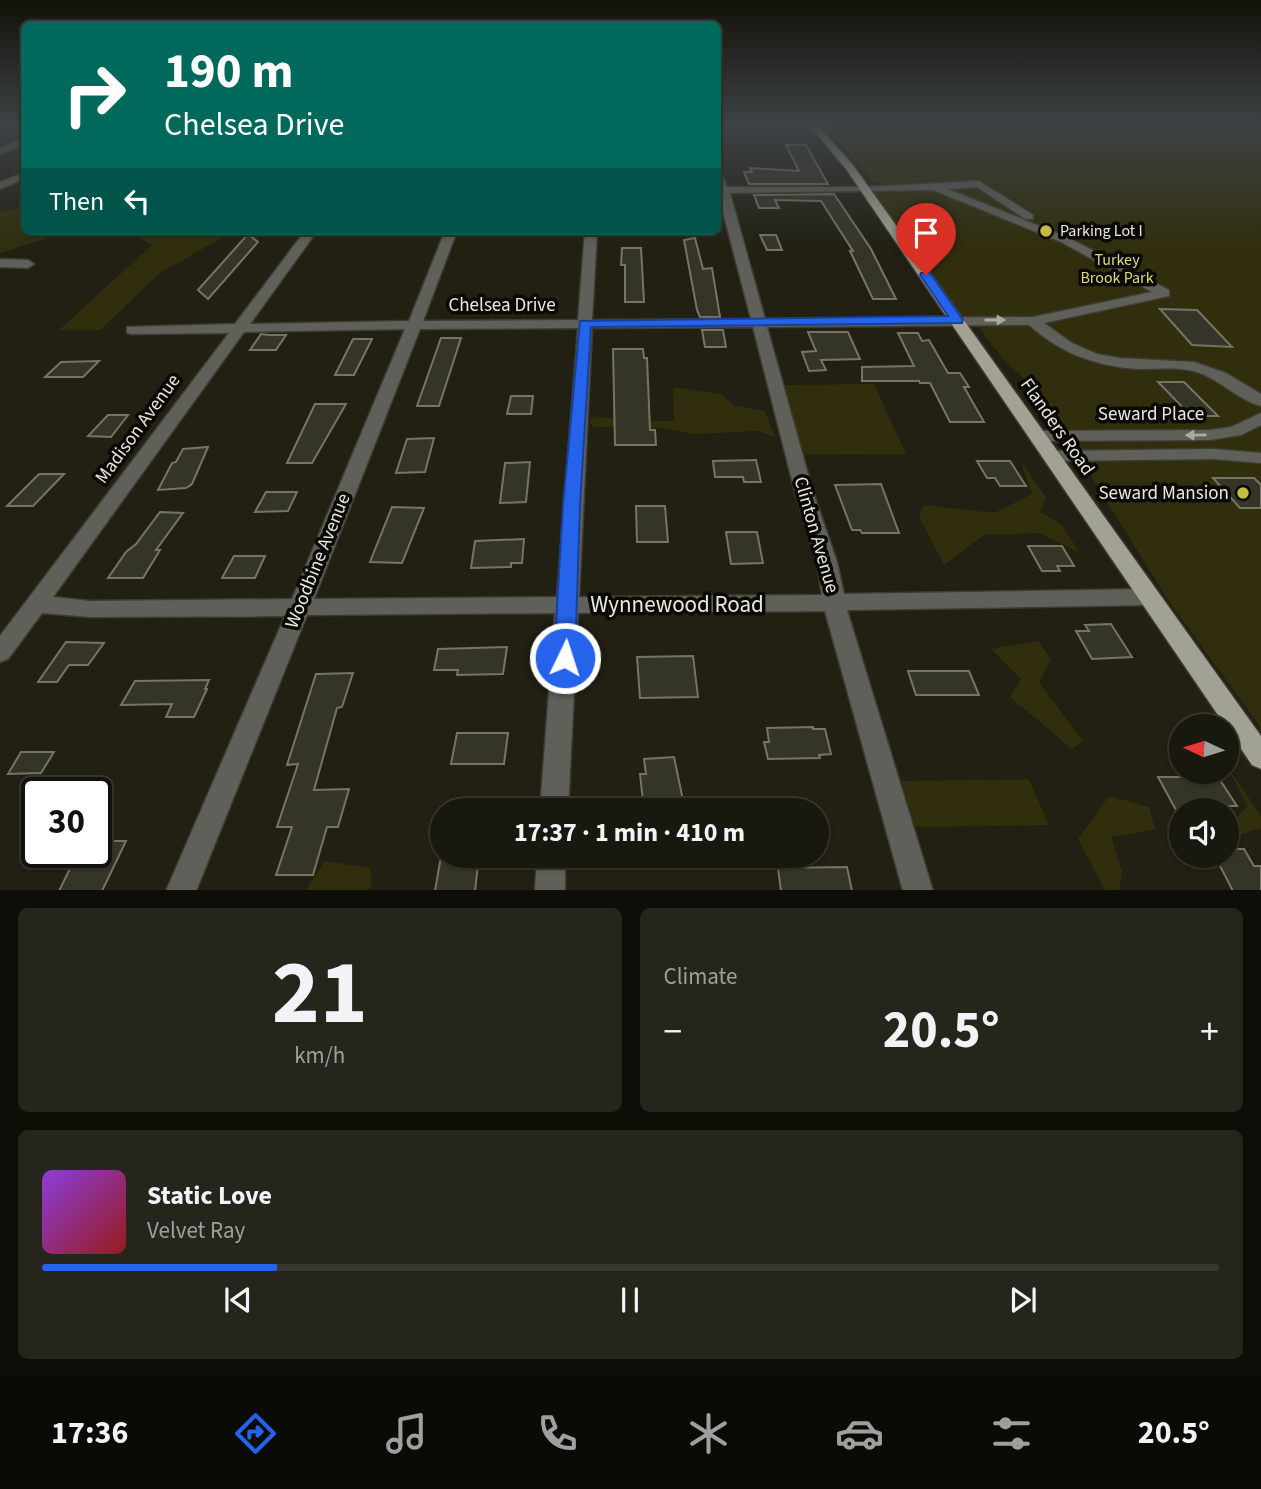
<!DOCTYPE html>
<meta charset="utf-8">
<style>
:root{--surface:#19180e;--page:#26251c;--text:#f1f3f6;--muted:#9fa09e;--line:#37372e;--accent:#2563eb}
body{margin:0;font-family:"Source Sans 3",sans-serif;background:var(--page);color:var(--text);height:100vh;display:flex;flex-direction:column;font-size:26px;white-space:nowrap}
*{box-sizing:border-box;margin:0}
p{font-size:23px;color:var(--muted)}
.icon{flex:none;width:38px;height:38px;fill:none;stroke:currentColor;stroke-width:2;stroke-linecap:round;stroke-linejoin:round}
.map{position:relative;height:890px;overflow:hidden}
.drawer{display:flex;flex-direction:column;gap:18px;padding:18px;background:#0e0d08;flex:1}
.drawer>*{flex:none}
.guide{position:absolute;left:21px;top:21px;width:700px;height:214px;border-radius:10px;box-shadow:0 2px 5px #0004,0 0 0 2px var(--line);background:#00695c;color:#fff;overflow:hidden}
.needle{width:46px;rotate:274deg}
.tools{position:absolute;left:1169px;top:714px;display:grid;gap:14px}
.tools a{display:grid;place-items:center;width:70px;height:70px;border-radius:50%;background:var(--surface);box-shadow:0 2px 5px #0004,0 0 0 2px var(--line);font-size:35px}
.speed{position:absolute;left:21px;top:777px;display:flex;gap:14px;font-size:35px;font-weight:700;text-align:center}
.speed>*{display:grid;place-content:center;width:91px;height:91px;border-radius:50%;background:var(--surface);box-shadow:0 2px 5px #0004,0 0 0 2px var(--line);line-height:1}
.speed .limit{border:4px solid #111;border-radius:10px;background:#fff;color:#111}
.pin{position:absolute;display:grid;place-items:center;width:60px;height:60px;color:#fff;margin:-72px -30px;border-radius:50% 50% 50% 0;rotate:-45deg;box-shadow:0 0 7px #0007}
.pin .icon{rotate:45deg}
.me{position:absolute;width:77px;margin:-38px;rotate:4deg;stroke-linejoin:round;filter:drop-shadow(0 0 5px #0008)}
.turn{display:flex;align-items:center;gap:24px;height:147px;padding:0 28px;font-size:32px}
.turn .icon{width:91px;height:91px;stroke-width:2.5}
.turn b{display:block;font-size:49px;line-height:60px}
.then{display:flex;align-items:center;height:66px;padding:0 28px;background:#0003;gap:14px;font-size:26px}
.big{font-size:52px;font-weight:700;line-height:1.1}
.drawer .tile{flex:1;display:flex;flex-direction:column;justify-content:center;gap:10px;min-width:0;padding:0 24px;border-radius:10px;background:var(--page)}
.drawer .dial{align-items:center;gap:0}
.dial b{font-size:91px;line-height:1}
.song{display:flex;align-items:center;gap:21px}
.cover{width:84px;height:84px;border-radius:10px;background:linear-gradient(135deg,hsl(270 70% 55%),hsl(0 70% 35%))}
.played{height:7px;border-radius:4px;background:linear-gradient(90deg,var(--accent) 20%,var(--line) 20%)}
.keys{display:flex;justify-content:space-around;direction:ltr}
.heat{display:flex;justify-content:space-between;align-items:center;font-size:38px;direction:ltr}
.drawer .tiles{flex:1;display:grid;gap:18px;grid-template-columns:1fr 1fr}
.tile:last-child{grid-column:span 2}
.trip{position:absolute;left:430px;top:798px;width:399px;height:70px;border-radius:35px;background:var(--surface);box-shadow:0 2px 5px #0004,0 0 0 2px var(--line);font-weight:700;line-height:70px;text-align:center}
.tab-bar{display:flex;height:112px;justify-content:space-around;align-items:center;background:#0a0a06;color:var(--muted)}
.tab-bar .icon{width:49px;height:49px}
.tab-bar .selected{color:var(--accent)}
.tab-bar b{font-size:32px;color:var(--text)}
.map>svg:first-child{display:block}
.green{fill:#302e0c}
.building{fill:#353527;stroke:#757565;stroke-width:2}
.lines{fill:none;stroke-linecap:round;stroke-linejoin:round}
.minor-casing{stroke:#3d3c30;stroke-width:3}
.major-casing{stroke:#3d3c30;stroke-width:3}
.minor{fill:#60605a;fill-rule:evenodd}
.major{fill:#a2a294;fill-rule:evenodd}
.oneway{fill:#abaaa3}
.route{fill:#2563eb;stroke:#184099;stroke-width:2}
.poi-dot{fill:#c4bc3e;stroke:#0a0905;stroke-width:2.5}
.labels{text-anchor:middle;dominant-baseline:central;stroke-width:7;stroke-linejoin:round;paint-order:stroke}
.far-poi-label{font-size:16px;fill:#e8e7df;stroke:#0a0905;text-anchor:start}
.far-park-label{font-size:16px;fill:#dfd977;stroke:#0a0905}
.street-label{font-size:19px;fill:#e8e7df;stroke:#0a0905}
.poi-label{font-size:19px;fill:#e8e7df;stroke:#0a0905;text-anchor:end}
.near-street-label{font-size:23px;fill:#e8e7df;stroke:#0a0905}
</style>
<div class="map">
<svg width="1261" height="891" viewBox="0 0 1261 891">
<rect width="100%" height="100%" fill="#212013"/>
<g class="green">
<polygon points="829,125 1261,125 1261,728 1168,600 1039,393 1003,359 971,317 961,315 873,192 885,190 879,183 873,182 832,133"/>
<polygon points="24,209 24,231 71,231 0,253 0,211"/>
<polygon points="129,231 233,231 159,274 100,330 59,330 152,245"/>
<polygon points="874,384 906,454 803,455 781,385"/>
<polygon points="673,387 721,394 735,406 765,411 775,437 758,431 696,434 659,428 594,427 588,421 595,416 637,421 674,421"/>
<polygon points="1020,460 1046,497 1040,512 1062,525 1080,553 1039,533 984,535 944,565 919,517 924,505 994,513 1032,494"/>
<polygon points="1038,641 1051,659 1039,682 1083,741 1072,749 1010,697 1021,679 991,649"/>
<polygon points="1227,766 1261,816 1261,828 1227,839 1227,819 1237,818 1247,806"/>
<polygon points="1029,779 1049,825 915,827 901,781"/>
<polygon points="1109,796 1149,807 1155,829 1111,837 1122,871 1119,890 1105,890 1078,839"/>
<polygon points="325,861 370,868 372,879 369,890 306,890"/>
</g>
<g class="building">
<polygon points="786,145 806,145 828,184 749,184 744,172 752,172 750,168 799,171"/>
<polygon points="834,194 871,249 896,299 873,299 850,251 853,251 821,201 775,200 779,208 759,208 754,195"/>
<polygon points="248,234 258,242 208,299 198,290"/>
<polygon points="760,235 776,235 782,250 767,250"/>
<polygon points="695,238 703,269 712,268 720,317 700,317 697,310 684,240"/>
<polygon points="622,248 641,248 644,302 625,302 625,265 621,265"/>
<polygon points="1160,309 1197,310 1232,347 1192,345"/>
<polygon points="702,330 723,330 726,347 705,347"/>
<polygon points="808,332 848,332 860,359 821,360 826,370 809,371 802,352 816,351"/>
<polygon points="898,333 918,333 922,341 929,340 948,373 960,373 969,387 964,387 984,422 950,422 930,383 920,383 919,381 862,381 862,367 914,366"/>
<polygon points="261,334 269,335 286,335 276,350 250,350"/>
<polygon points="441,338 461,338 439,406 417,406"/>
<polygon points="353,339 372,339 354,375 335,375"/>
<polygon points="613,349 643,349 644,358 647,358 650,430 655,430 656,445 615,445"/>
<polygon points="99,361 83,377 45,377 61,362"/>
<polygon points="1158,382 1184,382 1218,416 1191,416"/>
<polygon points="511,396 533,396 531,414 507,414"/>
<polygon points="315,404 346,404 312,463 287,463"/>
<polygon points="108,415 128,415 111,437 88,436"/>
<polygon points="434,438 425,472 396,473 407,439"/>
<polygon points="208,447 192,484 186,488 158,490 172,463 176,462 183,449"/>
<polygon points="756,460 761,482 744,482 743,477 715,477 713,461"/>
<polygon points="977,461 1010,461 1026,486 1000,486 995,478 987,478"/>
<polygon points="530,462 526,502 500,503 505,463"/>
<polygon points="39,474 64,474 33,506 7,506"/>
<polygon points="1213,478 1254,478 1261,485 1261,508 1240,508"/>
<polygon points="881,484 899,533 862,533 860,530 852,530 835,485"/>
<polygon points="266,492 297,492 288,511 255,512"/>
<polygon points="636,506 665,506 668,542 637,542"/>
<polygon points="392,507 424,508 402,563 370,562"/>
<polygon points="160,512 183,513 156,550 160,550 143,578 108,578 126,552 136,544"/>
<polygon points="726,532 757,532 763,563 731,564"/>
<polygon points="524,539 522,563 511,563 511,567 471,568 475,541"/>
<polygon points="1028,546 1062,546 1074,566 1057,566 1060,571 1042,571"/>
<polygon points="234,556 265,556 255,578 222,578"/>
<polygon points="1111,624 1132,657 1092,659 1076,631 1089,631 1085,625"/>
<polygon points="66,642 104,643 88,665 69,665 57,682 38,682"/>
<polygon points="507,647 503,674 457,675 458,670 434,670 438,649"/>
<polygon points="693,656 698,697 640,698 637,657"/>
<polygon points="908,671 969,671 979,695 916,695"/>
<polygon points="353,673 342,707 337,708 314,790 349,789 338,827 327,827 313,875 276,875 292,827 277,827 298,764 287,765 316,674"/>
<polygon points="209,680 205,689 207,689 194,717 166,717 172,704 121,705 135,681"/>
<polygon points="813,727 813,729 825,729 831,754 819,755 820,758 768,759 764,742 769,742 767,728"/>
<polygon points="457,733 508,733 504,764 451,764"/>
<polygon points="21,752 54,752 41,773 8,774"/>
<polygon points="674,757 685,810 644,810 640,774 646,774 644,759"/>
<polygon points="1158,777 1218,777 1237,806 1225,806 1227,810 1176,810"/>
<polygon points="96,841 126,841 102,891 59,891 78,852 96,852"/>
<polygon points="1227,849 1244,849 1254,866 1261,866 1261,891 1233,891 1218,862 1222,862 1218,856 1227,856"/>
<polygon points="441,856 479,856 475,891 435,891"/>
<polygon points="847,867 852,891 781,891 778,868"/>
</g>
<g class="lines">
<g class="minor-casing">
<g id="minor">
<polygon points="24,139 24,145 0,154 0,148"/>
<polygon points="24,173 24,179 0,189 0,182"/>
<path d="M 718,175 L 722,176 L 727,187 L 865,187 L 979,181 L 1033,215 L 1033,219 L 1025,219 L 977,187 L 948,189 L 1069,238 L 1169,290 L 1169,296 L 1044,323 L 1072,343 L 1097,354 L 1120,358 L 1194,362 L 1226,373 L 1261,394 L 1261,406 C 1237,400 1218,377 1193,371 C 1175,367 1157,369 1139,369 C 1097,367 1060,353 1029,325 L 767,327 L 813,492 L 837,562 L 844,594 L 1149,589 L 1157,591 L 1160,597 L 1157,603 L 1149,605 L 847,610 L 933,891 L 903,891 L 825,611 L 578,613 L 568,810 L 540,810 L 555,613 L 307,615 L 196,891 L 166,891 L 285,616 L 90,617 L 42,613 L 8,659 L 0,662 L 0,636 L 229,333 L 132,334 L 127,333 L 127,327 L 235,324 L 305,231 L 317,231 L 250,324 L 409,321 L 445,231 L 457,231 L 423,321 L 578,320 L 585,231 L 597,231 L 592,320 L 751,319 L 718,193 ZM 933,190 L 1061,242 L 1152,292 L 1033,317 L 765,319 L 730,193 ZM 753,327 L 795,492 L 817,562 L 822,595 L 579,597 L 592,328 ZM 578,328 L 557,597 L 314,599 L 420,329 ZM 405,329 L 292,599 L 90,601 L 53,597 L 244,332 Z"/>
<polygon points="0,259 28,260 34,264 28,268 0,267"/>
<polygon points="1261,413 1261,425 1241,435 1210,440 1038,441 1029,436 1038,431 1210,430 1231,427"/>
<polygon points="1214,449 1261,453 1261,463 1214,459 1051,461 1042,456 1051,451"/>
<polygon points="537,856 565,856 565,891 535,891"/>
</g>
</g>
<g class="major-casing">
<polygon id="major" points="809,125 817,125 853,165 1261,736 1261,769 1252,765 846,169"/>
</g>
<use href="#minor" class="minor"/>
<use href="#major" class="major"/>
</g>
<defs><path id="oneway-solid" d="M-6-.8H1V-3.2L6.5 0L1 3.2V.8H-6Z" transform="scale(1.75)"/></defs>
<g class="oneway">
<use href="#oneway-solid" transform="translate(995 320)"/>
<use href="#oneway-solid" transform="translate(1196 435) rotate(179)"/>
</g>
<linearGradient id="sky" x2="0" y2="1"><stop stop-color="#12120a"/><stop offset="0.5" stop-color="#3d4244"/><stop offset="1" stop-color="#3d4244" stop-opacity="0"/></linearGradient>
<rect width="1261" height="249" fill="url(#sky)"/>
<polygon class="route" points="921,273 930,273 963,320 962,323 591,327 580,505 575,658 572,664 565,667 557,664 554,658 563,505 580,321 948,316 920,275"/>
<g class="poi-dot">
<circle cx="1046" cy="231" r="7"/>
<circle cx="1243" cy="493" r="7"/>
</g>
<g class="labels">
<g class="far-poi-label">
<text x="1060" y="231">Parking Lot I</text>
</g>
<g class="far-park-label">
<text x="1117" y="260">Turkey<tspan x="1117" dy="18">Brook Park</tspan></text>
</g>
<g class="street-label">
<text x="502" y="305">Chelsea Drive</text>
<text x="1151" y="414">Seward Place</text>
<text transform="translate(1057 427) rotate(55)">Flanders Road</text>
<text transform="translate(138 429) rotate(-54)">Madison Avenue</text>
<text transform="translate(816 535) rotate(74)">Clinton Avenue</text>
<text transform="translate(318 561) rotate(-68)">Woodbine Avenue</text>
</g>
<g class="poi-label">
<text x="1229" y="493">Seward Mansion</text>
</g>
<g class="near-street-label">
<text x="677" y="604">Wynnewood Road</text>
</g>
</g>
</svg>
<div class="tools">
<a><svg class="needle" viewBox="-14 -14 28 28"><path d="M0-13l5 13h-10z" fill="#e53935"/><path d="M0 13l5-13h-10z" fill="#9fa09e"/></svg></a>
<a><svg class="icon" aria-label="sound" viewBox="0 0 24 24"><path d="M4 9h4l5-4v14l-5-4H4zM17 9q2 3 0 6"/></svg></a>
</div>
<div class="speed"><div class="limit">30</div></div>
<div class="pin" style="left:926px;top:275px;background:#d93025"><svg class="icon" aria-label="arrive" viewBox="0 0 24 24"><path d="M6 21V4h12l-3 4 3 4H6"/></svg></div>
<svg class="me" style="left:565px;top:658px" viewBox="-20 -20 40 40"><circle r="17" fill="#2563eb" stroke="#fff" stroke-width="3"/><path d="M0-11L8 9 0 5-8 9z" fill="#fff"/></svg>
<div class="trip">17:37 · 1 min · 410 m</div>
<div class="guide">
<div class="turn"><svg class="icon" aria-label="right" viewBox="0 0 24 24"><path d="M7 20v-9h11M14 6l5 5-5 5"/></svg><div><b>190 m</b>Chelsea Drive</div></div>
<div class="then">Then<svg class="icon" aria-label="left" viewBox="0 0 24 24"><path d="M17 20v-9H6M10 6l-5 5 5 5"/></svg></div>
</div>
</div>
<section class="drawer">
<div class="tiles">
<div class="tile dial"><b>21</b><p>km/h</p></div>
<div class="tile"><p>Climate</p>
<div class="heat"><a>−</a><b class="big">20.5°</b><a>+</a></div>
</div>
<div class="tile">
<div class="song"><i class="cover"></i><div><b>Static Love</b><p>Velvet Ray</p></div></div>
<div class="played"></div>
<div class="keys"><svg class="icon" aria-label="previous" viewBox="0 0 24 24"><path d="M18 5L8 12l10 7zM5 5v14"/></svg><svg class="icon" aria-label="pause" viewBox="0 0 24 24"><path d="M8 5v14M16 5v14"/></svg><svg class="icon" aria-label="next" viewBox="0 0 24 24"><path d="M6 5l10 7-10 7zM19 5v14"/></svg></div>
</div>
</div>
</section>
<nav class="tab-bar">
<b>17:36</b>
<svg class="icon selected" aria-label="directions" viewBox="0 0 24 24"><path d="M12 3l9 9-9 9-9-9zM9 14v-3h6M13 9l2 2-2 2"/></svg>
<svg class="icon" aria-label="music" viewBox="0 0 24 24"><path d="M9 18V5l10-2v13"/><circle cx="6" cy="18" r="3"/><circle cx="16" cy="16" r="3"/></svg>
<svg class="icon" aria-label="phone" viewBox="0 0 24 24"><path d="M5 4h4l2 5-3 2q2 4 5 5l2-3 5 2v4C11 20 4 13 5 4z"/></svg>
<svg class="icon" aria-label="climate" viewBox="0 0 24 24"><path d="M12 3v18M4 7l16 10M4 17L20 7"/></svg>
<svg class="icon" aria-label="car" viewBox="0 0 24 24"><path d="M5 17H2v-5l4-1 3-4h7l3 4 3 1v5h-3M9 17h6M6 11h13"/><circle cx="7" cy="17" r="2"/><circle cx="17" cy="17" r="2"/></svg>
<svg class="icon" aria-label="filters" viewBox="0 0 24 24"><path d="M4 7h16M4 17h16"/><circle cx="9" cy="7" r="2"/><circle cx="15" cy="17" r="2"/></svg>
<b>20.5°</b>
</nav>
